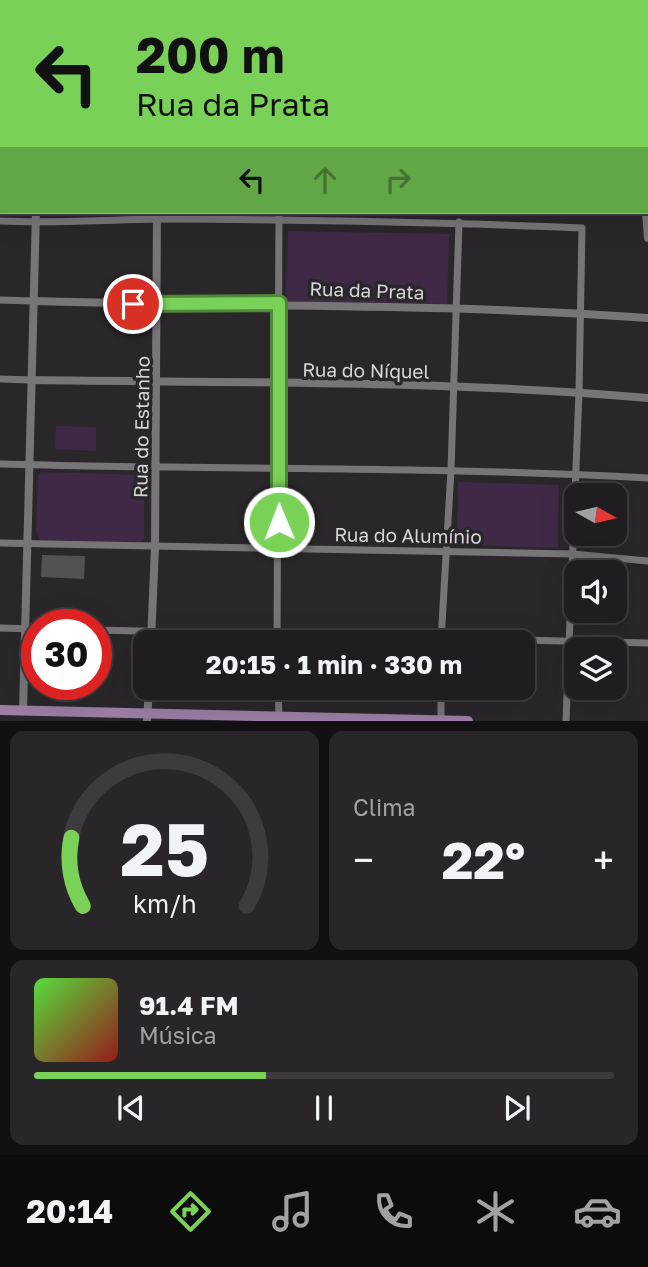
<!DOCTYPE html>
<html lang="pt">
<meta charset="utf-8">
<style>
:root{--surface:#201d20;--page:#282629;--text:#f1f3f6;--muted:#a2a2a5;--line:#3d3b3e;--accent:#7ad157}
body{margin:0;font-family:"Golos Text",sans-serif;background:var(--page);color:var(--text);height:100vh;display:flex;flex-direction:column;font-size:26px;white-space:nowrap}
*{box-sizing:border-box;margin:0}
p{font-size:23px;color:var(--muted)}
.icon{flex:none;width:38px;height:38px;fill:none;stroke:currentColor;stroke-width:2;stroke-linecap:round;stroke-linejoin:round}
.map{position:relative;height:721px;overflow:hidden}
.details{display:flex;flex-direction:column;gap:10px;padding:10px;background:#121012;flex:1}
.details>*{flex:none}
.guide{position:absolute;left:0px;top:0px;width:649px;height:214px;box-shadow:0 7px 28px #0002,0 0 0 2px var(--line);background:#7ad157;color:#111;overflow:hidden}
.needle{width:46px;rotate:98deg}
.tools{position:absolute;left:564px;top:483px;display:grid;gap:14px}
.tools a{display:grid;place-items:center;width:63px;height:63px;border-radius:14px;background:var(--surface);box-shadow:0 7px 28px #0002,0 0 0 2px var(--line);font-size:35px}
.speed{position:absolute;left:21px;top:609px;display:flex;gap:14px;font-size:35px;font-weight:700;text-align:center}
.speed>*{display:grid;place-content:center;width:91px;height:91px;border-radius:50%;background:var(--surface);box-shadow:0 7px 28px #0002,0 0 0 2px var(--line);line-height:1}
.speed .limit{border:10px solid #d22;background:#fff;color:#111}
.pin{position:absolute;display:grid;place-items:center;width:60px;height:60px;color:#fff;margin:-30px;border:4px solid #fff;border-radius:50%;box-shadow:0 2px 7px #0007}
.me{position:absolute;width:77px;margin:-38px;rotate:359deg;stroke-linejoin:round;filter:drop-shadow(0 0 5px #0008)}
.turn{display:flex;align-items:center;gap:24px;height:147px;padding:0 21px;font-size:32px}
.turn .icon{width:91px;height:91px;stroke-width:2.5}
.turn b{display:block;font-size:49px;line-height:60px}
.lanes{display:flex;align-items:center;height:66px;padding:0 21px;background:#0003;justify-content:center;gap:35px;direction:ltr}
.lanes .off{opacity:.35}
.big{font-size:52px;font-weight:700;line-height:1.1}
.details .widget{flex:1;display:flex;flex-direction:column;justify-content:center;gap:10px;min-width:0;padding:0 24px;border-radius:14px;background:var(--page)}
.details .dial{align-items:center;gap:0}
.dial svg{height:182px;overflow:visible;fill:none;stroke:var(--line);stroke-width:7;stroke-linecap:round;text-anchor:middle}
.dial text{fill:var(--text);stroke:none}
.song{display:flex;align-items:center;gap:21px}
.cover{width:84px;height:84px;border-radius:10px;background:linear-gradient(135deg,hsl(110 70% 55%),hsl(0 70% 35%))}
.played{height:7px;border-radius:4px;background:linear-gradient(90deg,var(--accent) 40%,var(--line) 40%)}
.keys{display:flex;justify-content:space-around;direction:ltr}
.heat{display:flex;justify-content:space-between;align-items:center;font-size:38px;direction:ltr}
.details .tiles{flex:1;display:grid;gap:10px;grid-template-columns:1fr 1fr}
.widget:last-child{grid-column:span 2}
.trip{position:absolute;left:133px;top:630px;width:402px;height:70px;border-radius:14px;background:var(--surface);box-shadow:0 7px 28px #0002,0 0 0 2px var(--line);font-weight:700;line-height:70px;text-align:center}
.menu{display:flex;height:112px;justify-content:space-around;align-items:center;background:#0d0c0d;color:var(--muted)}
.menu .icon{width:49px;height:49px}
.menu .selected{color:var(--accent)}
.menu b{font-size:32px;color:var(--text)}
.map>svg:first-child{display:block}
.green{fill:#402947}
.building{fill:#545155}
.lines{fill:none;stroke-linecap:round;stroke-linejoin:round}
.minor{stroke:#787579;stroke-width:7}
.tertiary{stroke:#787579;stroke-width:8}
.primary{stroke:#9b7da5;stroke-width:10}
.route-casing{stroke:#4f8839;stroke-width:18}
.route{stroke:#7ad157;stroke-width:12}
.labels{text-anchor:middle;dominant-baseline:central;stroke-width:7;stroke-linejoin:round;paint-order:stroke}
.street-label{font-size:19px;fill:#d7d5d7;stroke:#2a272b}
</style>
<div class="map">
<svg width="648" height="721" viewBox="0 0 648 721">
<rect width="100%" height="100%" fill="#2a272b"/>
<g class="green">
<polygon points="288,231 449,234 447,304 286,301"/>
<polygon points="56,426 96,427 96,451 55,449"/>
<polygon points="41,472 141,475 144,482 144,538 140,542 40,540 36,530 38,476"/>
<polygon points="458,482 559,485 558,548 457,545"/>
</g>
<polygon class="building" points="42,555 85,556 84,579 41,577"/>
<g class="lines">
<g class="minor">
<polyline points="223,0 229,2"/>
<polyline points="0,61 2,61"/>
<polyline points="0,132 2,132"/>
<path d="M 0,221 C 57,224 114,219 171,219 C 308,220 445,222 582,228 L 579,392 L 566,721"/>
<polyline points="0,300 33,301"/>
<polyline points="0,379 31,380"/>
<path d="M 0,464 C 216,470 432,466 648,478"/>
<polyline points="0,543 573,554 648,561"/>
<polyline points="0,628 37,629"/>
<polyline points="96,630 648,643"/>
<polyline points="441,641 451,470 459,222"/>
<polyline points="277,642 279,212"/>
<polyline points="278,688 279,717"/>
<polyline points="441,720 441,688"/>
</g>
<g class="tertiary">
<polyline points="620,0 620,2"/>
<polyline points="37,2 37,0"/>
<polyline points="160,2 160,0"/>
<polyline points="646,212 648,238"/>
<path d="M 33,301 C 238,307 443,303 648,318"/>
<path d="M 31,380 C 236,383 444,380 648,398"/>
<polyline points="151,642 155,547 157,212"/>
<polyline points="23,711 36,212"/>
<polyline points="147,721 149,688"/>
</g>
<g class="primary">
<polyline points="644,0 644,2"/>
<polyline points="648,27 648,30"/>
<polyline points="648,135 648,134"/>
<polyline points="0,710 468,721"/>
</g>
</g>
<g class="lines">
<g class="route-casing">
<polyline id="route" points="133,304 279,303 279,522"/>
</g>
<use href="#route" class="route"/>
</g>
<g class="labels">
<g class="street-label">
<text transform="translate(367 290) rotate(2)">Rua da Prata</text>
<text transform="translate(366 370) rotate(1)">Rua do Níquel</text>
<text transform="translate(141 427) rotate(-89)">Rua do Estanho</text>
<text transform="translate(408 535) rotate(1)">Rua do Alumínio</text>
</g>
</g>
</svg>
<div class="tools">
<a><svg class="needle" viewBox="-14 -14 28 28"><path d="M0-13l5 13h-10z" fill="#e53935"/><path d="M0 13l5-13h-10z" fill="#a2a2a5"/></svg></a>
<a><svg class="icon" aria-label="sound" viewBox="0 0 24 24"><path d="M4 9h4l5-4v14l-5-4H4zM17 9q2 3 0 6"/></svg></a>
<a><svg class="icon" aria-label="layers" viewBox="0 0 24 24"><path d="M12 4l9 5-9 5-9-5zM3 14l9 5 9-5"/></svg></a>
</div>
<div class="speed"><div class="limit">30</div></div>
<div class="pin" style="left:133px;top:304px;background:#d93025"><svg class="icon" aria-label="arrive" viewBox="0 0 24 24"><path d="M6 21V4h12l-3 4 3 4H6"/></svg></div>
<svg class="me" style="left:279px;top:522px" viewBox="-20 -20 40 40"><circle r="17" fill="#7ad157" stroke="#fff" stroke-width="3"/><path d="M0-11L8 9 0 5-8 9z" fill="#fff"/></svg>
<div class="trip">20:15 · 1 min · 330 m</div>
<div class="guide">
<div class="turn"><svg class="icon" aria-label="left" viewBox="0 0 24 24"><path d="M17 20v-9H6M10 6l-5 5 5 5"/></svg><div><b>200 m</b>Rua da Prata</div></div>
<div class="lanes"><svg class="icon" aria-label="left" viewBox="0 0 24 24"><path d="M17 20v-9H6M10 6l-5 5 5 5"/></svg><svg class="icon off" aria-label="ahead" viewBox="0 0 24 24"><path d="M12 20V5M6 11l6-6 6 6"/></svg><svg class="icon off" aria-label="right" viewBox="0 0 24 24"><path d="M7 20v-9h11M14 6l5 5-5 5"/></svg></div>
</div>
</div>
<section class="details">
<div class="tiles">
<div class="widget dial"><svg viewBox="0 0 100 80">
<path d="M14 69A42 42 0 1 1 86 69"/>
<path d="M14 69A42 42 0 0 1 9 39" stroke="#7ad157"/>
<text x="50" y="56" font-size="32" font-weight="700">25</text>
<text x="50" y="72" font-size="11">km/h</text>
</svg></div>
<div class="widget"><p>Clima</p>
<div class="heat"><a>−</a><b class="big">22°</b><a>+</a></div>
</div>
<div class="widget">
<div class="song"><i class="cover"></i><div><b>91.4 FM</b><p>Música</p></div></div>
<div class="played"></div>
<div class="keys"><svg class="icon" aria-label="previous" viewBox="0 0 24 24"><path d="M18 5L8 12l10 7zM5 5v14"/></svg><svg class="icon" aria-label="pause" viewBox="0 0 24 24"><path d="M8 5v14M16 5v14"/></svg><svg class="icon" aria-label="next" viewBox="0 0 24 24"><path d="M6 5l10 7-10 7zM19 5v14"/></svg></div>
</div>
</div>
</section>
<nav class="menu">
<b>20:14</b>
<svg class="icon selected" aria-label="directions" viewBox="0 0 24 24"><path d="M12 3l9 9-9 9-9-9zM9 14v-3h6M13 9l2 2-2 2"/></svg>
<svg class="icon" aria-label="music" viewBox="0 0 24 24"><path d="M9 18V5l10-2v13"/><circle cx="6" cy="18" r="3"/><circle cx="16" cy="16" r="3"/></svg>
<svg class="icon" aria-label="phone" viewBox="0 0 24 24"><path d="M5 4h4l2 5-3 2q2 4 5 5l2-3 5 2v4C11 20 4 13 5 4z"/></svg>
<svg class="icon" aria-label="climate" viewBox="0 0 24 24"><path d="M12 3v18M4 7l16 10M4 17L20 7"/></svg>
<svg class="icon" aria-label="car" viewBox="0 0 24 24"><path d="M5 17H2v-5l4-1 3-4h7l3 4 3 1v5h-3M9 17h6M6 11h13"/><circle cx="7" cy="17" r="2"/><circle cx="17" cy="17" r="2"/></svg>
</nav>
